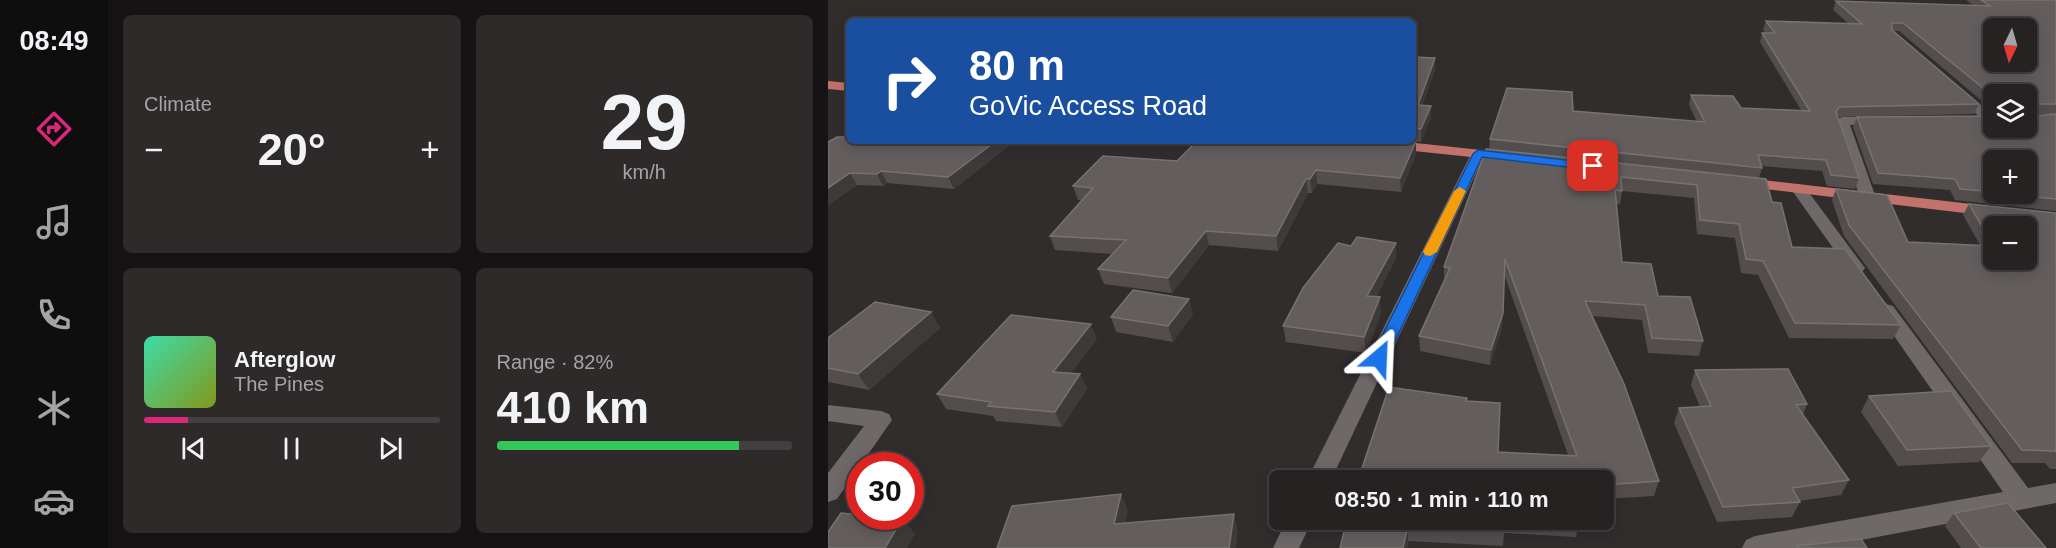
<!DOCTYPE html>
<meta charset="utf-8">
<style>
:root{--surface:#262222;--page:#2e2a2a;--text:#f1f3f6;--muted:#a4a4a5;--line:#423f40;--accent:#db2777}
body{margin:0;font-family:Arial,sans-serif;background:var(--page);color:var(--text);height:100vh;display:flex;flex-direction:column;font-size:22px;white-space:nowrap}
*{box-sizing:border-box;margin:0}
p{font-size:20px;color:var(--muted)}
.icon{flex:none;width:33px;height:33px;fill:none;stroke:currentColor;stroke-width:2;stroke-linecap:round;stroke-linejoin:round}
.map{position:relative;flex:1;overflow:hidden}
.details{display:flex;flex-direction:column;gap:15px;padding:15px;background:#151313;width:720px}
.details>*{flex:none}
.top-card{position:absolute;left:18px;top:18px;width:570px;height:126px;border-radius:9px;box-shadow:0 3px 15px #0003,0 0 0 2px var(--line);background:#1a4fa0;color:#fff;overflow:hidden}
.needle{width:39px;rotate:185deg}
.controls{position:absolute;left:1155px;top:18px;display:grid;gap:12px}
.controls a{display:grid;place-items:center;width:54px;height:54px;border-radius:9px;background:var(--surface);box-shadow:0 3px 15px #0003,0 0 0 2px var(--line);font-size:30px}
.speed{position:absolute;left:18px;top:452px;display:flex;gap:12px;font-size:30px;font-weight:700;text-align:center}
.speed>*{display:grid;place-content:center;width:78px;height:78px;border-radius:50%;background:var(--surface);box-shadow:0 3px 15px #0003,0 0 0 2px var(--line);line-height:1}
.speed .limit{border:9px solid #d22;background:#fff;color:#111}
.pin{position:absolute;display:grid;place-items:center;width:51px;height:51px;color:#fff;margin:-26px;border-radius:12px;box-shadow:0 3px 9px #0006}
.me{position:absolute;width:66px;margin:-33px;rotate:26deg;stroke-linejoin:round;filter:drop-shadow(0 0 4px #0008)}
.turn{display:flex;align-items:center;gap:21px;height:126px;padding:0 24px;font-size:27px}
.turn .icon{width:78px;height:78px;stroke-width:2.5}
.turn b{display:block;font-size:42px;line-height:51px}
.big{font-size:45px;font-weight:700;line-height:1.1}
.details .widget{flex:1;display:flex;flex-direction:column;justify-content:center;gap:9px;min-width:0;padding:0 21px;border-radius:9px;background:var(--page)}
.details .dial{align-items:center;gap:0}
.dial b{font-size:78px;line-height:1}
.song{display:flex;align-items:center;gap:18px}
.cover{width:72px;height:72px;border-radius:9px;background:linear-gradient(135deg,hsl(160 70% 55%),hsl(70 70% 35%))}
.played{height:6px;border-radius:3px;background:linear-gradient(90deg,var(--accent) 15%,var(--line) 15%)}
.keys{display:flex;justify-content:space-around;direction:ltr}
.heat{display:flex;justify-content:space-between;align-items:center;font-size:33px;direction:ltr}
.charge{height:9px;border-radius:4px;background:linear-gradient(90deg,#34c759 82%,var(--line) 0)}
.details .tiles{flex:1;display:grid;gap:15px;grid-template-columns:repeat(2,1fr)}
.trip{position:absolute;left:441px;top:470px;width:345px;height:60px;border-radius:9px;background:var(--surface);box-shadow:0 3px 15px #0003,0 0 0 2px var(--line);font-weight:700;line-height:60px;text-align:center}
main{display:flex;flex:1;min-height:0}
.tab-bar{display:flex;flex-direction:column;width:108px;justify-content:space-around;align-items:center;background:#0f0e0e;color:var(--muted)}
.tab-bar .icon{width:42px;height:42px}
.tab-bar .active{color:var(--accent)}
.tab-bar b{font-size:27px;color:var(--text)}
.map>svg:first-child{display:block}
.lines{fill:none;stroke-linecap:round;stroke-linejoin:round}
.minor{fill:#6e6968;fill-rule:evenodd}
.major{fill:#c1726b;fill-rule:evenodd}
.wall{fill:#534e4d;fill-rule:evenodd}
.shaded-wall{fill:#3f3a3a}
.building{fill:#635e5d;stroke:#777272;stroke-width:1.5;fill-rule:evenodd}
.route{fill:#1a73e8;stroke:#114b97;stroke-width:1.5}
.slow{fill:#f59e0b}
</style>
<main>
<nav class="tab-bar">
<b>08:49</b>
<svg class="icon active" aria-label="directions" viewBox="0 0 24 24"><path d="M12 3l9 9-9 9-9-9zM9 14v-3h6M13 9l2 2-2 2"/></svg>
<svg class="icon" aria-label="music" viewBox="0 0 24 24"><path d="M9 18V5l10-2v13"/><circle cx="6" cy="18" r="3"/><circle cx="16" cy="16" r="3"/></svg>
<svg class="icon" aria-label="phone" viewBox="0 0 24 24"><path d="M5 4h4l2 5-3 2q2 4 5 5l2-3 5 2v4C11 20 4 13 5 4z"/></svg>
<svg class="icon" aria-label="climate" viewBox="0 0 24 24"><path d="M12 3v18M4 7l16 10M4 17L20 7"/></svg>
<svg class="icon" aria-label="car" viewBox="0 0 24 24"><path d="M5 17H2v-5l4-1 3-4h7l3 4 3 1v5h-3M9 17h6M6 11h13"/><circle cx="7" cy="17" r="2"/><circle cx="17" cy="17" r="2"/></svg>
</nav>
<section class="details">
<div class="tiles">
<div class="widget"><p>Climate</p>
<div class="heat"><a>−</a><b class="big">20°</b><a>+</a></div>
</div>
<div class="widget dial"><b>29</b><p>km/h</p></div>
<div class="widget">
<div class="song"><i class="cover"></i><div><b>Afterglow</b><p>The Pines</p></div></div>
<div class="played"></div>
<div class="keys"><svg class="icon" aria-label="previous" viewBox="0 0 24 24"><path d="M18 5L8 12l10 7zM5 5v14"/></svg><svg class="icon" aria-label="pause" viewBox="0 0 24 24"><path d="M8 5v14M16 5v14"/></svg><svg class="icon" aria-label="next" viewBox="0 0 24 24"><path d="M6 5l10 7-10 7zM19 5v14"/></svg></div>
</div>
<div class="widget"><p>Range · 82%</p><b class="big">410 km</b><div class="charge"></div></div>
</div>
</section>
<div class="map">
<svg width="1228" height="548" viewBox="0 0 1228 548">
<rect width="100%" height="100%" fill="#322d2d"/>
<g class="lines">
<g class="minor">
<polygon points="1131,89 1166,115 1166,124 1159,123 1127,96 1127,90"/>
<polygon points="1050,117 1055,118 1055,124 1022,125 1048,198 1040,203 1032,198 1007,121 1014,117"/>
<polygon points="650,150 657,154 503,480 479,480 643,154"/>
<polygon points="971,184 976,186 1034,264 1037,268 1034,272 1022,272 963,189"/>
<polygon points="1058,304 1065,306 1200,488 1228,483 1228,503 991,548 914,548 918,540 927,536 1175,492 1048,310 1051,306"/>
<polygon points="0,405 53,411 61,414 64,420 9,499 0,502 0,473 36,426 0,421"/>
<polygon points="459,519 485,519 471,548 445,548"/>
</g>
<g class="major">
<polygon points="0,81 21,83 21,91 0,89"/>
<polygon points="522,141 569,141 681,153 688,157 681,161 529,145"/>
<polygon points="917,178 1161,206 1169,211 1161,216 912,186 909,183 912,180"/>
</g>
</g>
<g class="wall">
<path d="M 1138,0 L 1228,0 L 1228,114 L 1203,114 L 1203,116 L 1228,114 L 1228,211 L 1127,200 L 1122,190 L 1045,184 L 1025,127 L 1029,117 L 1198,128 L 1166,94 L 1166,111 L 1071,31 L 1065,31 L 1151,104 L 1146,114 L 1010,117 L 1031,178 L 1027,189 L 999,186 L 994,171 L 933,166 L 934,168 L 931,178 L 661,149 L 662,139 L 745,111 L 869,122 L 861,105 L 863,95 L 913,108 L 973,110 L 932,42 L 934,33 L 938,33 L 935,30 L 938,21 L 1021,24 L 1005,10 L 1008,1 L 1145,5 ZM 1166,160 L 1198,194 L 1166,194 Z"/>
<polygon points="585,57 607,58 607,70 594,106 603,106 603,118 593,142 588,141 588,154 573,192 489,184 484,193 480,193 450,251 381,245 344,293 276,284 270,269 285,254 227,250 222,236 253,200 250,200 245,186 349,161 585,141"/>
<polygon points="21,141 187,141 126,189 59,183 55,186 29,185 0,205"/>
<polygon points="658,149 938,179 944,202 964,247 1073,325 1065,339 961,338 930,275 913,273 907,238 869,234 866,198 794,191 792,204 788,204 794,262 875,341 871,356 820,353 814,320 764,316 831,481 826,496 776,499 776,480 530,480 639,401 670,452 740,455 676,274 674,328 662,365 592,351 591,336 616,281 616,267"/>
<polygon points="1008,189 1080,242 1152,245 1135,215 1141,204 1228,213 1228,469 1222,469 1217,463 1184,463 1016,236 1004,200"/>
<polygon points="568,243 568,258 548,297 553,313 538,353 458,342 455,326 523,246"/>
<polygon points="103,312 112,328 41,390 0,382 0,338"/>
<polygon points="365,314 345,342 288,332 283,317"/>
<polygon points="269,339 242,374 252,374 259,389 234,427 168,421 165,416 118,409 109,394"/>
<polygon points="867,370 979,404 975,415 1021,480 1013,495 971,501 972,502 964,517 889,522 846,423 851,408 872,407 863,385"/>
<polygon points="1041,396 1163,446 1151,462 1070,466 1033,412"/>
<polygon points="1126,513 1218,548 1133,548 1117,526"/>
<polygon points="519,519 751,519 751,522 748,537 676,533 675,546 580,541 579,548 512,548"/>
</g>
<g class="shaded-wall">
<polygon points="607,58 607,70 590,118 590,105"/>
<polygon points="603,106 603,118 593,142 593,129"/>
<polygon points="168,141 187,141 126,189 120,177"/>
<polygon points="588,141 588,154 573,192 572,178"/>
<polygon points="488,170 489,184 484,193 482,179"/>
<polygon points="53,171 59,183 55,186 49,174"/>
<polygon points="22,173 29,185 0,205 0,188"/>
<polygon points="478,179 480,193 450,251 448,236"/>
<polygon points="378,231 381,245 344,293 340,278"/>
<polygon points="568,243 568,258 540,311 539,296"/>
<polygon points="552,297 553,313 538,353 536,337"/>
<polygon points="361,299 365,314 345,342 340,326"/>
<polygon points="103,312 112,328 41,390 30,374"/>
<polygon points="675,313 674,328 662,365 663,350"/>
<polygon points="263,324 269,339 232,387 225,372"/>
<polygon points="252,374 259,389 234,427 227,412"/>
<polygon points="293,494 300,510 294,540 286,524"/>
<polygon points="406,514 410,530 408,548 401,548"/>
<polygon points="75,518 87,534 79,548 57,548"/>
<polygon points="580,526 580,541 579,548 575,548"/>
</g>
<g class="building">
<path d="M 1153,0 L 1228,0 L 1228,104 L 1202,104 L 1203,116 L 1228,114 L 1228,199 L 1177,194 L 1198,194 L 1198,160 L 1166,160 L 1166,192 L 1132,189 L 1127,179 L 1050,173 L 1029,117 L 1166,116 L 1166,128 L 1198,128 L 1198,94 L 1166,94 L 1166,97 L 1075,23 L 1064,23 L 1064,30 L 1151,104 L 1011,107 L 1008,112 L 1031,178 L 1003,175 L 998,160 L 930,155 L 934,168 L 662,139 L 679,88 L 744,92 L 745,111 L 877,122 L 863,95 L 905,96 L 913,108 L 982,111 L 934,33 L 947,33 L 938,21 L 1034,24 L 1008,1 L 1162,6 ZM 1166,28 L 1198,28 L 1198,62 L 1166,62 Z"/>
<polygon points="135,17 180,21 127,21"/>
<polygon points="585,57 607,58 590,105 603,106 593,129 585,128"/>
<polygon points="9,137 21,137 21,141 168,141 120,177 53,171 49,174 22,173 0,188 0,142"/>
<polygon points="369,141 585,140 588,141 572,178 488,170 482,179 478,179 448,236 378,231 340,278 270,269 298,240 222,236 265,188 245,186 275,156 349,161"/>
<polygon points="658,149 938,179 944,202 953,203 964,247 1017,249 1073,325 967,323 935,261 918,259 911,224 872,220 869,185 793,177 794,191 787,190 794,262 823,264 830,296 862,297 875,341 824,338 817,305 757,301 796,384 831,481 776,485 776,480 530,480 561,387 639,398 638,401 672,403 670,452 749,456 677,259 675,313 663,350 591,336 622,268 616,267"/>
<path d="M 1008,189 L 1059,195 L 1080,242 L 1165,246 L 1141,204 L 1228,213 L 1228,452 L 1227,451 L 1194,450 L 1021,225 ZM 1166,226 L 1198,226 L 1198,260 L 1166,260 Z"/>
<polygon points="529,237 568,243 539,296 552,297 536,337 455,326 475,288 510,243 523,246"/>
<polygon points="305,290 361,299 340,326 283,317"/>
<polygon points="47,302 103,312 30,374 0,368 0,338"/>
<polygon points="183,315 263,324 225,372 252,374 227,412 160,406 163,402 109,394"/>
<polygon points="960,369 979,404 968,405 1021,480 964,488 972,502 895,507 851,408 883,406 867,370"/>
<polygon points="1123,391 1163,446 1079,450 1041,396"/>
<polygon points="293,494 286,524 406,514 401,548 169,548 184,506"/>
<polygon points="1180,503 1218,548 1153,548 1126,513"/>
<polygon points="13,513 32,515 32,516 48,516 75,518 57,548 0,548 0,532"/>
<polygon points="519,519 676,519 676,531 580,526 575,548 512,548"/>
<polygon points="699,519 751,519 751,522"/>
<polygon points="1033,539 1039,548 970,548 969,546"/>
</g>
<polygon class="route" points="650,150 765,163 770,166 765,170 654,157 559,358 551,363 545,361 543,358 645,154"/>
<polygon class="slow" points="632,187 638,191 609,252 602,256 597,255 595,252 626,191"/>
</svg>
<div class="controls">
<a><svg class="needle" viewBox="-14 -14 28 28"><path d="M0-13l5 13h-10z" fill="#e53935"/><path d="M0 13l5-13h-10z" fill="#a4a4a5"/></svg></a>
<a><svg class="icon" aria-label="layers" viewBox="0 0 24 24"><path d="M12 4l9 5-9 5-9-5zM3 14l9 5 9-5"/></svg></a>
<a>+</a>
<a>−</a>
</div>
<div class="speed"><div class="limit">30</div></div>
<div class="pin" style="left:765px;top:166px;background:#d93025"><svg class="icon" aria-label="arrive" viewBox="0 0 24 24"><path d="M6 21V4h12l-3 4 3 4H6"/></svg></div>
<svg class="me" style="left:551px;top:358px" viewBox="-20 -20 40 40"><path d="M0-17L14 15 0 8-14 15z" fill="#1a73e8" stroke="#fff" stroke-width="4"/></svg>
<div class="trip">08:50 · 1 min · 110 m</div>
<div class="top-card">
<div class="turn"><svg class="icon" aria-label="right" viewBox="0 0 24 24"><path d="M7 20v-9h11M14 6l5 5-5 5"/></svg><div><b>80 m</b>GoVic Access Road</div></div>
</div>
</div>
</main>
